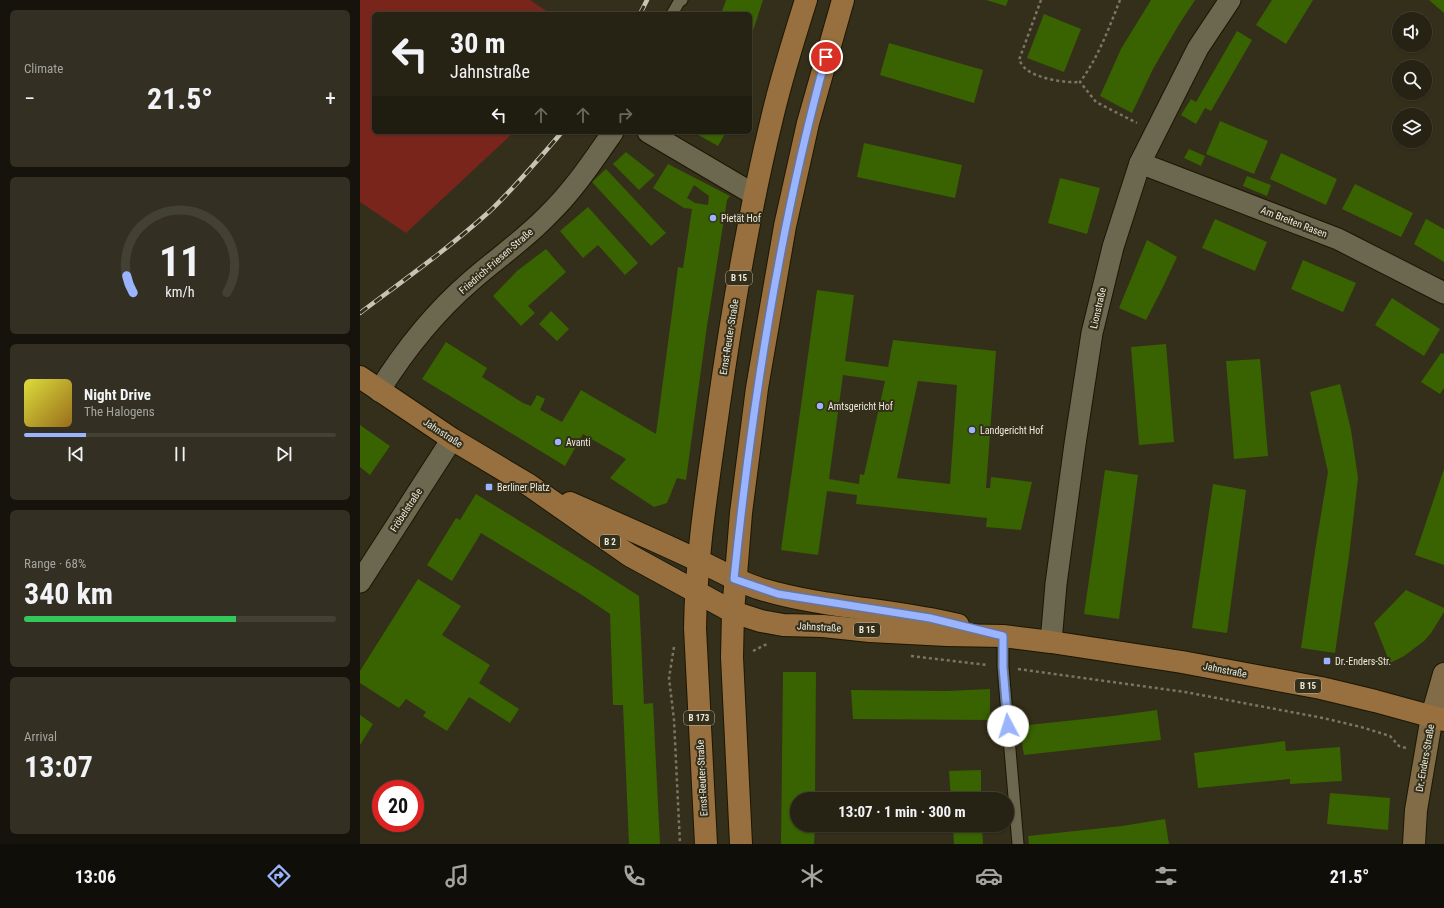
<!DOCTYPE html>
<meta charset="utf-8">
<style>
:root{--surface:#272314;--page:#332f22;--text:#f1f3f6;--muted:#a4a4a0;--line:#434034;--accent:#9ab5fd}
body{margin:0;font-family:"Roboto Condensed",sans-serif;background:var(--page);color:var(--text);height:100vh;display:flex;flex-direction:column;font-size:15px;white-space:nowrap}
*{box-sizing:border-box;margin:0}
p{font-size:13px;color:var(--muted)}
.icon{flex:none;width:22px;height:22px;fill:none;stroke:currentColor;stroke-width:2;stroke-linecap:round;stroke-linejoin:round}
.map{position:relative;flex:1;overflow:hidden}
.details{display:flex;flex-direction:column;gap:10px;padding:10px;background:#15130b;width:360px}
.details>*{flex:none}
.hud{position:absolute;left:12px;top:12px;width:380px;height:122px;border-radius:6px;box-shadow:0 1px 3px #0004,0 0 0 1px var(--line);background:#272314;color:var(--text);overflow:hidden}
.controls{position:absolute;left:1032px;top:12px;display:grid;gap:8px}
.controls a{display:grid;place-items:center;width:40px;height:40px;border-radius:50%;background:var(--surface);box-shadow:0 1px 3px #0004,0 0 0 1px var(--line);font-size:20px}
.speed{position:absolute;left:12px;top:780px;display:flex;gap:8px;font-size:20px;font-weight:700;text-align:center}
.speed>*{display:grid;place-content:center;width:52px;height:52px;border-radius:50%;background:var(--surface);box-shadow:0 1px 3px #0004,0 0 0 1px var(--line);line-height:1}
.speed .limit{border:6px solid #d22;background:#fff;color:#111}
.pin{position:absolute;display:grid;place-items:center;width:34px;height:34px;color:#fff;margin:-17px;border:2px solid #fff;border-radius:50%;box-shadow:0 1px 4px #0007}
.me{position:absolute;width:44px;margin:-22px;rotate:355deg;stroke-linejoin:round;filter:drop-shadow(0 0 3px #0008)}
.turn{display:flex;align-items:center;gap:14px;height:84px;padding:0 12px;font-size:18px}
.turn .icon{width:52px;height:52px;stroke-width:2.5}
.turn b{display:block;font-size:28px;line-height:34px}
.lanes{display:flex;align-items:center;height:38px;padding:0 12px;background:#0003;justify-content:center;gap:20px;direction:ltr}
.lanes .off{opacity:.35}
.big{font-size:30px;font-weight:700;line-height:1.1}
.details .widget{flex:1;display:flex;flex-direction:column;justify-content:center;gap:6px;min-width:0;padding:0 14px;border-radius:6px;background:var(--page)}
.details .dial{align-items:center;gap:0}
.dial svg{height:104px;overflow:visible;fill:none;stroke:var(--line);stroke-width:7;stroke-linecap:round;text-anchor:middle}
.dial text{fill:var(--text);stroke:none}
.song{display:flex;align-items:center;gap:12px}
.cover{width:48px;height:48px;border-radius:6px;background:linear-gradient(135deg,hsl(60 70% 55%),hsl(40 70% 35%))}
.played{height:4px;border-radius:2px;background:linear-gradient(90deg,var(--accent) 20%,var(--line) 20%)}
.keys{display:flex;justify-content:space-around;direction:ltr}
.heat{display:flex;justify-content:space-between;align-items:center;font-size:22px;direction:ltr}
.charge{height:6px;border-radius:3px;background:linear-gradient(90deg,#34c759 68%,var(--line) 0)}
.trip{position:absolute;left:430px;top:792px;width:224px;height:40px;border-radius:20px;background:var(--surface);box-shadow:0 1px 3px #0004,0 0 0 1px var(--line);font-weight:700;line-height:40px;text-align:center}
.tab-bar{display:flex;height:64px;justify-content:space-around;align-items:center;background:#100e08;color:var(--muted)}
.tab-bar .icon{width:28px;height:28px}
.tab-bar .current{color:var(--accent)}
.tab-bar b{font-size:18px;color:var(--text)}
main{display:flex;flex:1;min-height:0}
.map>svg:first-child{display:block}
.green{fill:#79251c}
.building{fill:#396200;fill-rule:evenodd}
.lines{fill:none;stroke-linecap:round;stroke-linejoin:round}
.service-casing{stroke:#1b1703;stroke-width:13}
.minor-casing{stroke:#1b1703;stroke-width:23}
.secondary-casing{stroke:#1b1703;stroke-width:24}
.primary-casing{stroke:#1b1703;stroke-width:24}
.path{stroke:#7a7664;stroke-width:2.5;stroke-dasharray:3 3;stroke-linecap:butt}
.service{stroke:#6c674f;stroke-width:11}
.minor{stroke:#6c674f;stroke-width:21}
.secondary{stroke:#826b47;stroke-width:22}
.primary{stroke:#986f3f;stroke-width:22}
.rail-casing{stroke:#c7c4b6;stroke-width:4.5}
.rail{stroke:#342f1a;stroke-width:3;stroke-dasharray:9;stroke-linecap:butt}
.route-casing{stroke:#6476a4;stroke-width:10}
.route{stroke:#9ab5fd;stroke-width:7}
.poi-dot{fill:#9ab5fd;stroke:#342f1a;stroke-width:1.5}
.labels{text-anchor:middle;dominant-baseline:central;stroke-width:4;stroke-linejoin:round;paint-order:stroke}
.shield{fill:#342f1a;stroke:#b6b3a3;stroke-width:1}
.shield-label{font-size:9px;font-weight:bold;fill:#edebde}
.poi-label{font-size:10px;fill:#edebde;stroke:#342f1a;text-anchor:start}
.street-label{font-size:10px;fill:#edebde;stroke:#342f1a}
</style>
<main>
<section class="details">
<div class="widget"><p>Climate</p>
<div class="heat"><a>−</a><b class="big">21.5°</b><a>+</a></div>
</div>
<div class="widget dial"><svg viewBox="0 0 100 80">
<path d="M14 69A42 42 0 1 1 86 69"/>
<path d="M14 69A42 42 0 0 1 9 56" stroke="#9ab5fd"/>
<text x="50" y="56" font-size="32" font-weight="700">11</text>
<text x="50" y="72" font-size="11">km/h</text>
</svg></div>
<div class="widget">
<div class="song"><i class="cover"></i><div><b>Night Drive</b><p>The Halogens</p></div></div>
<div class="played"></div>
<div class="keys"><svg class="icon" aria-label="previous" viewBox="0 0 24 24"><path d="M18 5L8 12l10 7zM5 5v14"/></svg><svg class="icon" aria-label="pause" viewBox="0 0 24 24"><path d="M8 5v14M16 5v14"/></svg><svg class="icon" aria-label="next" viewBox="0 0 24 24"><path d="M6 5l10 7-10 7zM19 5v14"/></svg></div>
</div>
<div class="widget"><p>Range · 68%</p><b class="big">340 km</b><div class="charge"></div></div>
<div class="widget"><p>Arrival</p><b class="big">13:07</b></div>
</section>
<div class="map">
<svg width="1084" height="844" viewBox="0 0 1084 844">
<rect width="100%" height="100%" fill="#342f1a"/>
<polygon class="green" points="0,0 170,0 191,14 14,14 14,132 154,132 46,233 0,202"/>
<g class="building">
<polygon points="366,0 403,0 390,40 390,14 361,14"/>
<polygon points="626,0 648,0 646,6"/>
<polygon points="791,0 835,0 818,26 793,69 772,113 740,96 761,49"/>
<polygon points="912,0 953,0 926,44 896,25"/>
<polygon points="1069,0 1084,0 1084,13"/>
<polygon points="684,14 721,29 704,72 667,58"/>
<polygon points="877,31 892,40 851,111 845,108 836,124 821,115 831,99 836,102"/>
<polygon points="529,43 623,70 614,103 520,75"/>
<polygon points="860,121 908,141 894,174 846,154"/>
<polygon points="333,132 366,132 358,146"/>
<polygon points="504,143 602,165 595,198 497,177"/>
<polygon points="829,149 845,156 841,166 824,158"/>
<polygon points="266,152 295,175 279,190 253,164"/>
<polygon points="921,153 977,179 966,205 910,179"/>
<path d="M 308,164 L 370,196 L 367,200 L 347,326 L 326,480 L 317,478 L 307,503 L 294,507 L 250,478 L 266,459 L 223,434 L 205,466 L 62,379 L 86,342 L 127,368 L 122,377 L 163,403 L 171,406 L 177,395 L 185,399 L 180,410 L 202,422 L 221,390 L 296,434 L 318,267 L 323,268 L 332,209 L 324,208 L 293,188 ZM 334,185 L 349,196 L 348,205 L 335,203 L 327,198 Z"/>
<polygon points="246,169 306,233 291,246 232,182"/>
<polygon points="887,176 911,185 907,196 883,186"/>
<polygon points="700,178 740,188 727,234 688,223"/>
<polygon points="995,184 1053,213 1041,237 982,209"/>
<polygon points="228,207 278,263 265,275 238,245 223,258 200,231"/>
<polygon points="855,219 907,242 895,271 842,248"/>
<polygon points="1066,219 1084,229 1084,262 1054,244"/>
<polygon points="787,240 817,257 803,287 786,320 759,308"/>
<polygon points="186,249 206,272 168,306 175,313 161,326 133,296 157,271"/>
<polygon points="943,260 996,283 983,312 931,289"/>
<path d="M 457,290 L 494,295 L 485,361 L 528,367 L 533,340 L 636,351 L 626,488 L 630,488 L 631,477 L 672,482 L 661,530 L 626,527 L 627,518 L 496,504 L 497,495 L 467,491 L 458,555 L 421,550 ZM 483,375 L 525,381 L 504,475 L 500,474 L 499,484 L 469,479 ZM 558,381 L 597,385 L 590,484 L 537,478 Z"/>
<polygon points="1032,298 1080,329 1064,356 1015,325"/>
<polygon points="191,311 209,329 197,341 179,324"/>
<polygon points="806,344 814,442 779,445 771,347"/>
<polygon points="1081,353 1084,354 1084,388 1080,394 1061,382"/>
<polygon points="900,359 908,456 874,459 866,361"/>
<polygon points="980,384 991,430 998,478 989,556 975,653 941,648 955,551 968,472 950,392"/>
<polygon points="0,425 30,446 10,475 0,467"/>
<polygon points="1084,469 1084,565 1055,555"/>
<polygon points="745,470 778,475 759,619 724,614"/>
<polygon points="853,484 886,490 867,633 832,628"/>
<polygon points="116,494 237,569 279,596 284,704 293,703 300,844 269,844 263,705 253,705 250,614 222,595 121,533 92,581 67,565 96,518 100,520"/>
<polygon points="58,579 101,606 82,635 130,665 119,683 159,709 150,723 109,697 87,731 63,716 66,712 46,699 39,708 0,683 0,671"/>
<polygon points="1046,590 1084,608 1084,612 1071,633 1064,641 1044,656 1030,663 1014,623"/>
<polygon points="423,672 456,672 455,799 437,799 437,825 455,825 454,844 421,844"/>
<polygon points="630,689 630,720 493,719 491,690 586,691"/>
<polygon points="797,710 801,740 664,755 659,726 753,716"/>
<polygon points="0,715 13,724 0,745"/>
<polygon points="925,741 926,751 980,747 982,781 930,784 930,779 838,788 834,753"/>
<polygon points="621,770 621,799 591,799 589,771"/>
<polygon points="970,793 1030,798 1028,830 967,824"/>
<polygon points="805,819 809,844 669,844 668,836 762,826"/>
<polygon points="593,825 622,825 623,844 594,844"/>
</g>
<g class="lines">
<g class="service-casing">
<g id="service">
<polyline points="312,14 319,2 322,0"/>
<polyline points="643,636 643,667 658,844"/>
</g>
</g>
<g class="minor-casing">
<g id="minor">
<polyline points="288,132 395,195"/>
<polyline points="780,163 978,239 1084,293"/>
<path d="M 19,391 C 44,351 75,312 111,281 C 136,259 164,240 187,216 C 213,191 233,161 253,132"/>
<polyline points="0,582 92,439"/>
<polyline points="691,642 696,584 715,444 732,333 753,247 780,163 838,48 870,0"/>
</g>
</g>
<g class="secondary-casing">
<polyline id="secondary" points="1054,844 1056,810 1072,716 1084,674"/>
</g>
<g class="primary-casing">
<g id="primary">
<polyline points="0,377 92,439 169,485 269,555 373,612 401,621 423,625 463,626 510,631 587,635 643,636 691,642 822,662 961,688 1015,701 1084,720"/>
<path d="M 210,503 C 253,522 295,540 337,560 C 359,570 378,582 401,589 C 464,608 533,609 598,625"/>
<path d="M 346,844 L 335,628 C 336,555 348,483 358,411 C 372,311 389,212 413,114 C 422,76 434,38 446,0"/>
<polyline points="381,844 372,657 373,612 381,513 397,388 425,226 448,123 483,0"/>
</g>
</g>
<g class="path">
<path d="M 681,0 L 659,60 C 661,63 664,68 667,70 C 680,79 704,83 720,82"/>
<path d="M 760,0 C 749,28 738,58 720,82 L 736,102 L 777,123"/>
<polyline points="314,647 309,678 314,720 320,844"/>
<polyline points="393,651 407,644"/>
<polyline points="551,656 627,665"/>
<polyline points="658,669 825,692 963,718 1001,727 1030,736 1039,746 1046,748"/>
</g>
<use href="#service" class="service"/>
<use href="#minor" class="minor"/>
<use href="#secondary" class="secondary"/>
<use href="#primary" class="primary"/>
<g class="rail-casing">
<g id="rail">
<polyline points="280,14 287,0"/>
<path d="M 0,313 C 44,280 89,248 130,211 C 156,186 179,159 202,132"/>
</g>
</g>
<use href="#rail" class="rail"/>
</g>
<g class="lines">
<g class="route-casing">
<path id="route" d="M 466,57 C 419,227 392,403 374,579 L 418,594 L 570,618 L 643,636 L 643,667 L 648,726"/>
</g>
<use href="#route" class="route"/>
</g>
<g class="poi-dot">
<circle cx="353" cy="218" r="4"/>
<circle cx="460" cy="406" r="4"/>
<circle cx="612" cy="430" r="4"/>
<circle cx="198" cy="442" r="4"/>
<rect x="125" y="483" width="8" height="8" rx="2"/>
<rect x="963" y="657" width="8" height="8" rx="2"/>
</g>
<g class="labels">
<g class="shield">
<rect x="366" y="271" width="26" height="14" rx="3"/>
<rect x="240" y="535" width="20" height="14" rx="3"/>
<rect x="494" y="623" width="26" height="14" rx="3"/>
<rect x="935" y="679" width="26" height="14" rx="3"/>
<rect x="324" y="711" width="30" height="14" rx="3"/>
</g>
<g class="shield-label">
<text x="379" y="278">B 15</text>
<text x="250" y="542">B 2</text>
<text x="507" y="630">B 15</text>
<text x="948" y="686">B 15</text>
<text x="339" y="718">B 173</text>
</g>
<g class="poi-label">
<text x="361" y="218">Pietät Hof</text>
<text x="468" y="406">Amtsgericht Hof</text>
<text x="620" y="430">Landgericht Hof</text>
<text x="206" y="442">Avanti</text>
<text x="137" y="487">Berliner Platz</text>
<text x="975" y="661">Dr.-Enders-Str.</text>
</g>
<g class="street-label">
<text transform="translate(934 222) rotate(21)">Am Breiten Rasen</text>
<text transform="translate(136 261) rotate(-41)">Friedrich-Friesen-Straße</text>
<text transform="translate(738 308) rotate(-77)">Lionstraße</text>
<text transform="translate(369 337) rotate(-81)">Ernst-Reuter-Straße</text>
<text transform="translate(83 433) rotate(33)">Jahnstraße</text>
<text transform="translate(46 510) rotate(-57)">Fröbelstraße</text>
<text transform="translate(459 627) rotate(3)">Jahnstraße</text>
<text transform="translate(865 670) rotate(11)">Jahnstraße</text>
<text transform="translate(1065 758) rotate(-80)">Dr.-Enders-Straße</text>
<text transform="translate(342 778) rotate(-93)">Ernst-Reuter-Straße</text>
</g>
</g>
</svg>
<div class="controls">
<a><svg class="icon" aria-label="sound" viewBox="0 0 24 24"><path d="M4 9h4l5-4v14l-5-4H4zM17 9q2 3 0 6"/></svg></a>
<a><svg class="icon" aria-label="search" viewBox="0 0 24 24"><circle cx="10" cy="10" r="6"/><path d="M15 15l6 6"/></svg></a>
<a><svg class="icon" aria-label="layers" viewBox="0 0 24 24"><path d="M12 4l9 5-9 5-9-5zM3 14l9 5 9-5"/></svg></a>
</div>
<div class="speed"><div class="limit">20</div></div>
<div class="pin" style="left:466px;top:57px;background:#d93025"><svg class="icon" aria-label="arrive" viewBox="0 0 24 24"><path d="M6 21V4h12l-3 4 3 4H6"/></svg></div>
<svg class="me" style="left:648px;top:726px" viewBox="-20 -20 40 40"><circle r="19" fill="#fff"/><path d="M0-13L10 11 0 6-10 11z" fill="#9ab5fd"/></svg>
<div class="trip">13:07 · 1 min · 300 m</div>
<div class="hud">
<div class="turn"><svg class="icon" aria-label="left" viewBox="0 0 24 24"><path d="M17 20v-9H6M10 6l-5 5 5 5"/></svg><div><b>30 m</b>Jahnstraße</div></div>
<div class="lanes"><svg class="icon" aria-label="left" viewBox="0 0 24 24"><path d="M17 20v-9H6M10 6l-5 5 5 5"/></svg><svg class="icon off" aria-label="ahead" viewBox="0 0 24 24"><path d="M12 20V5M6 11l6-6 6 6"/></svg><svg class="icon off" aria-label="ahead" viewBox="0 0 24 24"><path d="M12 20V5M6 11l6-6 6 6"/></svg><svg class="icon off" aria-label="right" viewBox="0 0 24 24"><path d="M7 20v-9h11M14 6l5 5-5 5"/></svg></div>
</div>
</div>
</main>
<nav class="tab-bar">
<b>13:06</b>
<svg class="icon current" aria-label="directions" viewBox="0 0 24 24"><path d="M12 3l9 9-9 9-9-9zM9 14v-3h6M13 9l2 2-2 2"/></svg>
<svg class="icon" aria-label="music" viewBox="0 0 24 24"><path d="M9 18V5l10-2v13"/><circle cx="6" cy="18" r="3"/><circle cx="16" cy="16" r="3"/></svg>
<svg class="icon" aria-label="phone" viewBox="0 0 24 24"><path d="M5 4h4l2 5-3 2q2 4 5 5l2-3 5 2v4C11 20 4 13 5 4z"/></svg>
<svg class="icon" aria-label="climate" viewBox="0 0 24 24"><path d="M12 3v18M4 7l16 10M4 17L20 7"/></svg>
<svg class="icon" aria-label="car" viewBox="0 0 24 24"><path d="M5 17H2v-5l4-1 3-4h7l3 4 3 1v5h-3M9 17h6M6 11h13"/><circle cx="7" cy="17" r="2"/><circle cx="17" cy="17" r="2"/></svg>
<svg class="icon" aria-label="filters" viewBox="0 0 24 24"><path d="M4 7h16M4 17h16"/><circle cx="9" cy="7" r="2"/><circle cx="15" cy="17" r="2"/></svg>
<b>21.5°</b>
</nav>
